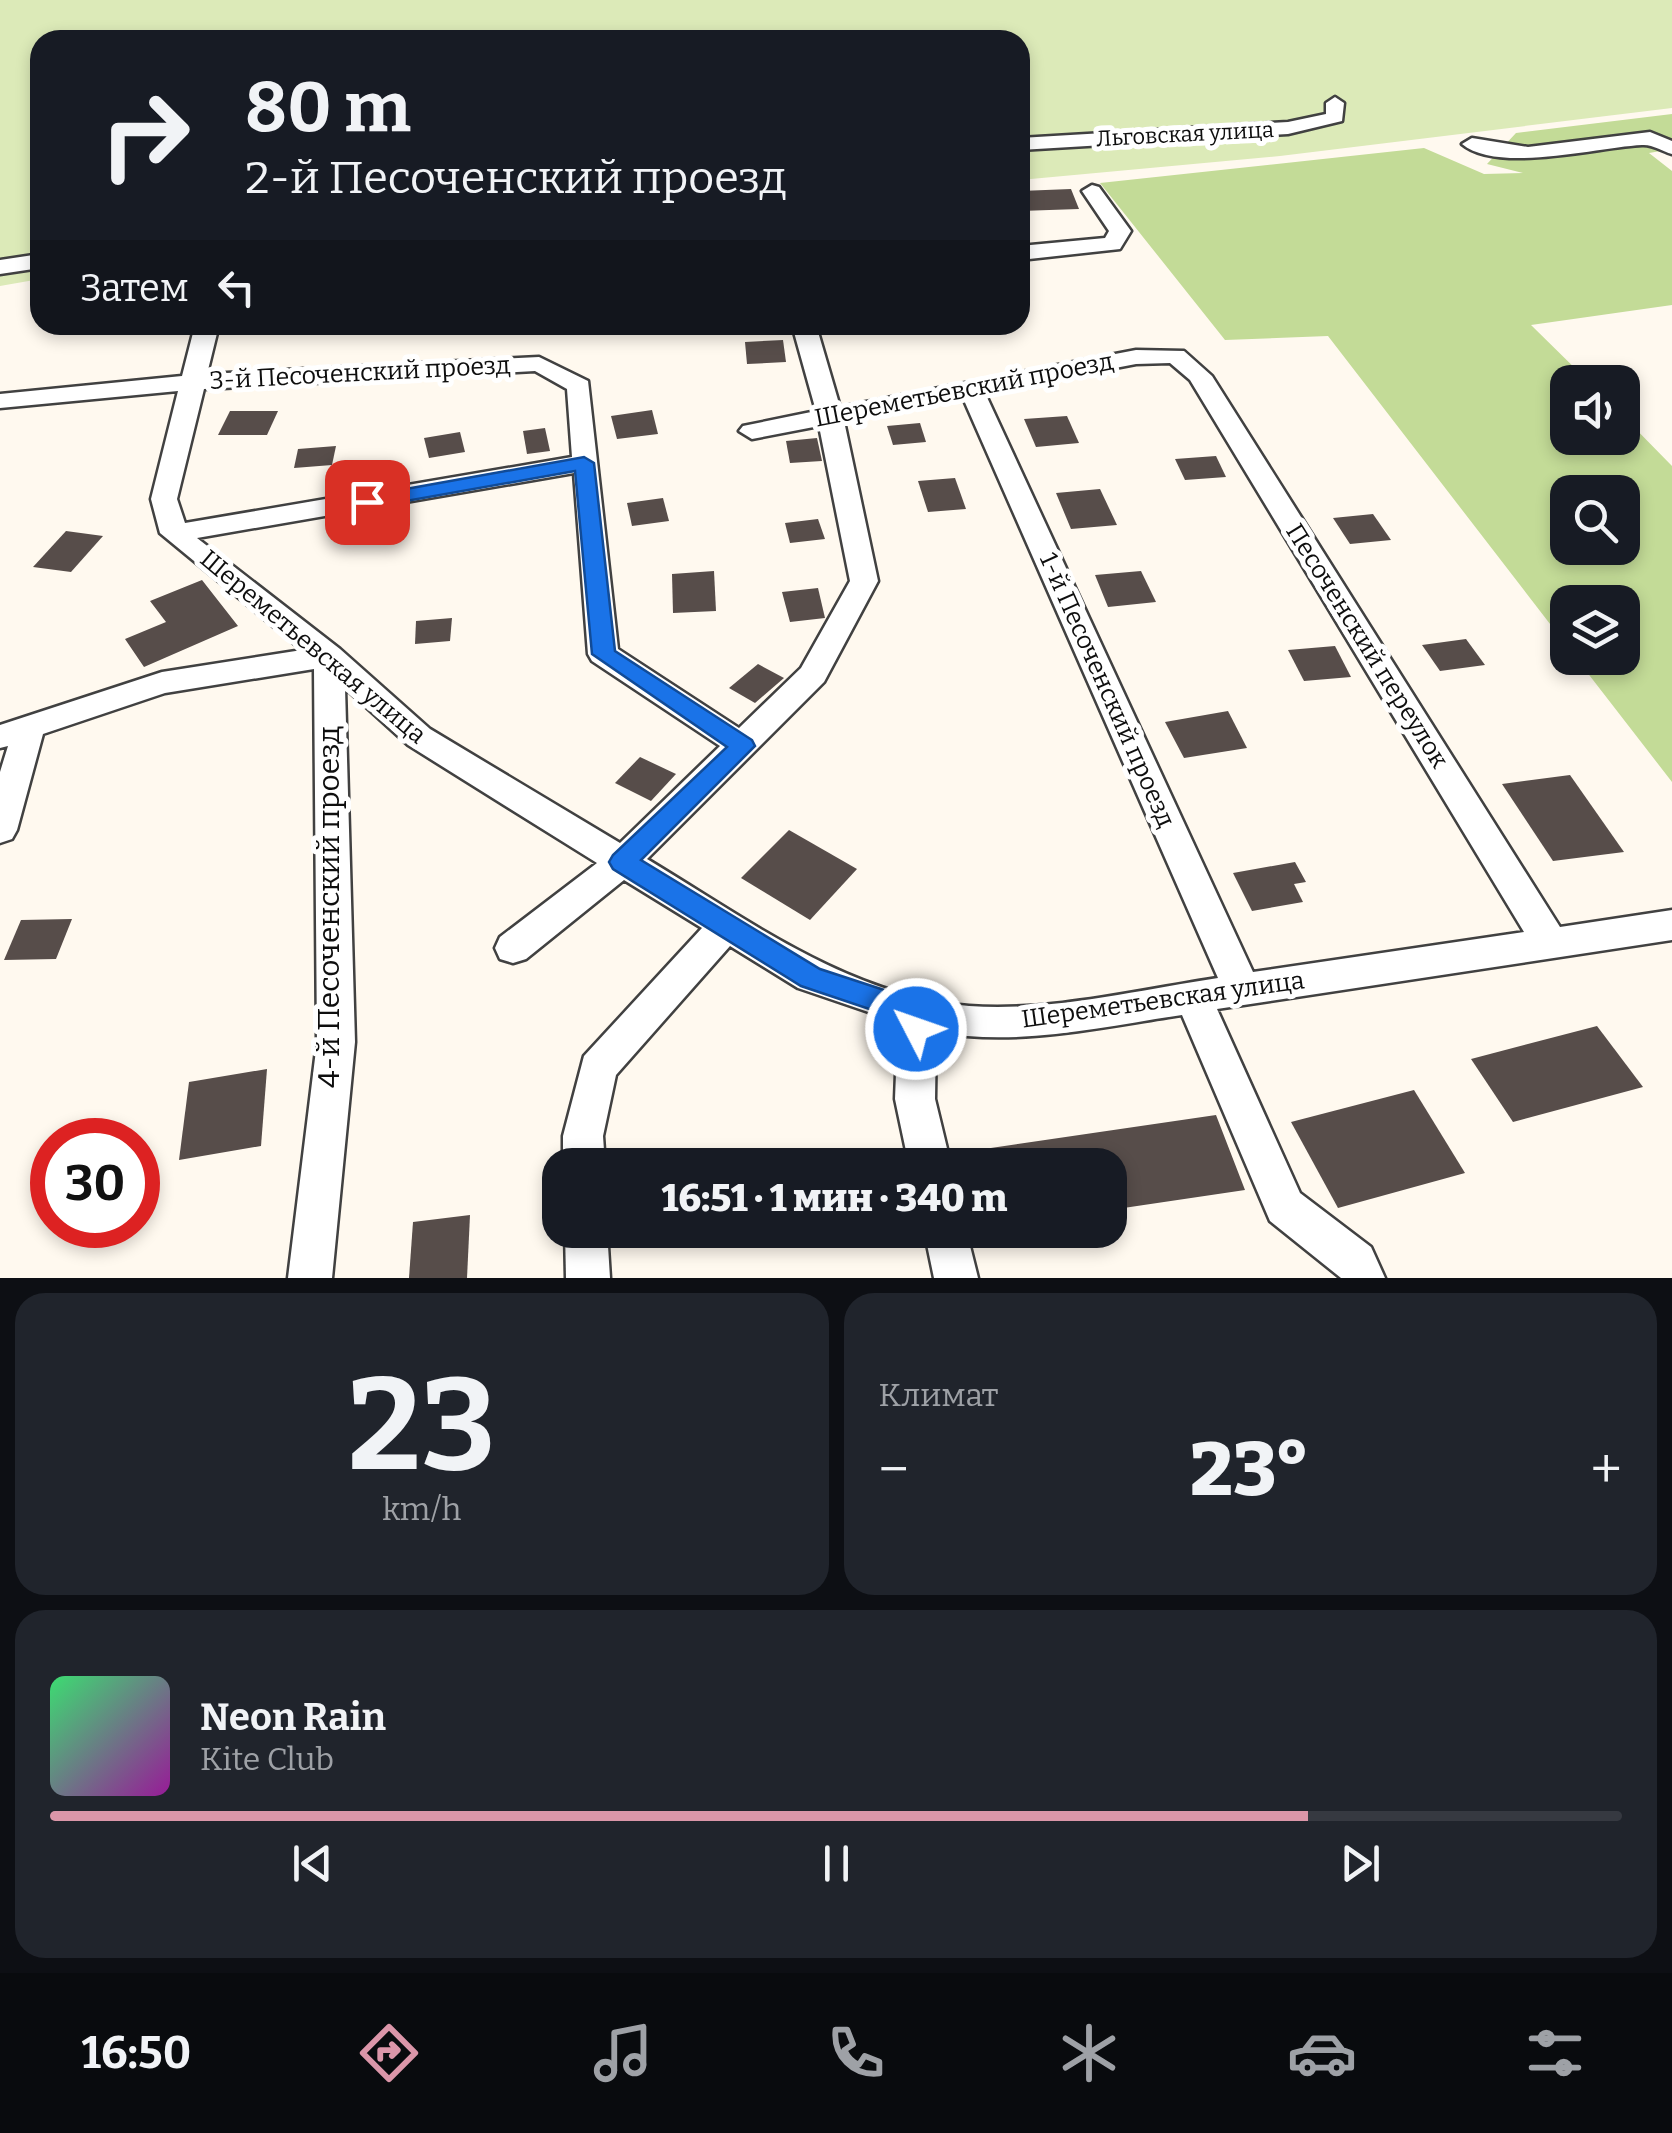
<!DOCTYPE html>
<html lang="ru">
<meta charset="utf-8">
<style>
:root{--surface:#171b24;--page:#20242c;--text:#f1f3f6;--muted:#9ea1a6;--line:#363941;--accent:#db96a9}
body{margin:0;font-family:Bitter,serif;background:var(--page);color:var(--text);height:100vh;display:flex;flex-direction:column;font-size:38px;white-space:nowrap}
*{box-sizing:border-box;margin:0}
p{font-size:32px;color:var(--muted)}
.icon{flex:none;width:55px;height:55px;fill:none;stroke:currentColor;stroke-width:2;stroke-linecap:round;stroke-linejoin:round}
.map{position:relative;height:1278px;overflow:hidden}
.details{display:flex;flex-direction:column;gap:15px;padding:15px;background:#0d0f14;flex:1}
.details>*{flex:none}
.top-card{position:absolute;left:30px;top:30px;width:1000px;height:305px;border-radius:30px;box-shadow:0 5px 15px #0003;background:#171b24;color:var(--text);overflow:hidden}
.fabs{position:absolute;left:1550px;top:365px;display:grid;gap:20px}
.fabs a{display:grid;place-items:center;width:90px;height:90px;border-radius:20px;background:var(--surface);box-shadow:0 5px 15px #0003;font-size:50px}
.speed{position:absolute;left:30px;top:1118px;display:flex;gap:20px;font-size:50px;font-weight:700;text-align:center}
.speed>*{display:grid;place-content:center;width:130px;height:130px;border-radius:50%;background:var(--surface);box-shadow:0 5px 15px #0003;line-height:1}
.speed .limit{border:15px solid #d22;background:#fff;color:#111}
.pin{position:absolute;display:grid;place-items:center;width:85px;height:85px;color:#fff;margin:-42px;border-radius:20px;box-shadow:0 5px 15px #0006}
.me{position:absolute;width:110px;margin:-55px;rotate:311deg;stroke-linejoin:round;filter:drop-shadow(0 0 8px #0008)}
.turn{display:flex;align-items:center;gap:35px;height:210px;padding:0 50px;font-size:45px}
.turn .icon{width:130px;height:130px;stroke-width:2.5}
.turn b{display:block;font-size:70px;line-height:85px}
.then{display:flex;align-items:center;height:95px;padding:0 50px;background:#0003;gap:20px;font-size:38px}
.big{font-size:75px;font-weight:800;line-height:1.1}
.details .card{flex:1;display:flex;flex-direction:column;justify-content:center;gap:15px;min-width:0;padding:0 35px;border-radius:30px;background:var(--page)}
.details .dial{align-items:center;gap:0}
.dial b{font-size:130px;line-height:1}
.song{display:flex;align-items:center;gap:30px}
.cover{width:120px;height:120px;border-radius:15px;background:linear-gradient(135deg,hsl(140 70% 55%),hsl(300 70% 35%))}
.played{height:10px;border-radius:5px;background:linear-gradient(90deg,var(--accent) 80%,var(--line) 80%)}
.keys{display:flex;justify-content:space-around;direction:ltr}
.heat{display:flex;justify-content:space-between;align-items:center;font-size:55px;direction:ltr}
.details .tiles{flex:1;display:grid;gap:15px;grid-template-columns:1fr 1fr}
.card:last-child{grid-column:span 2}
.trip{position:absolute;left:542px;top:1148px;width:585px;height:100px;border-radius:30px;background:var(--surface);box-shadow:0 5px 15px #0003;font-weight:800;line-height:100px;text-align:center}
.tabs{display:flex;height:160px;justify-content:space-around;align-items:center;background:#090b0e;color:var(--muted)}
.tabs .icon{width:70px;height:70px}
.tabs .current{color:var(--accent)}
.tabs b{font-size:45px;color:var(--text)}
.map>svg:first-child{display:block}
.green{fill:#dceab8}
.forest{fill:#c3db97;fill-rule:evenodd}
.building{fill:#574d4a}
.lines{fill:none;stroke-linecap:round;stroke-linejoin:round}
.minor-casing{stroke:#414141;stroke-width:5}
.minor{fill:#fff;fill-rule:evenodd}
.route{fill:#1a73e8;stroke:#114b97;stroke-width:2.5}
.labels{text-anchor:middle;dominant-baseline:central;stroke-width:10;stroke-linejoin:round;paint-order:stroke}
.far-street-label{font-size:22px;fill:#0e0e0e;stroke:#fff}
.street-label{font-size:25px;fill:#0e0e0e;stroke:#fff}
.near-street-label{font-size:30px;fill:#0e0e0e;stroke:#fff}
</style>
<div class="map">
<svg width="1672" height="1278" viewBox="0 0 1672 1278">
<rect width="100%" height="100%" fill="#fff9ef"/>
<polygon class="green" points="0,0 1672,0 1672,108 1280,156 1020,180 1020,40 40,40 40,279 0,286"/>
<path class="forest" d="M 1672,114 L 1672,149 L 1649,153 L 1672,171 L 1672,305 L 1531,325 L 1589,382 L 1568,382 L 1568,438 L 1622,438 L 1623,416 L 1672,466 L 1672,782 L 1576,658 L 1622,658 L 1622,602 L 1568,602 L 1567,646 L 1328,336 L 1225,340 L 1100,183 L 1424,148 L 1484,174 L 1523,173 L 1487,164 L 1516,133 ZM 1568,492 L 1622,492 L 1622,548 L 1568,548 Z"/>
<g class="building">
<polygon points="1071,189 1079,209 1020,211 1020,191"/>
<polygon points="783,340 786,362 747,364 745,342"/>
<polygon points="652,410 658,434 617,439 611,416"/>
<polygon points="230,411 278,411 267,435 218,435"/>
<polygon points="1067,416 1079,443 1036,447 1024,419"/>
<polygon points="920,423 926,442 893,445 887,426"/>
<polygon points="545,428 550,451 527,454 523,431"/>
<polygon points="460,432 465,452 429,458 424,438"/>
<polygon points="817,438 822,461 790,463 786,441"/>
<polygon points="336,446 332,465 294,468 298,449"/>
<polygon points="1216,456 1226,477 1185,480 1175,459"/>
<polygon points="955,478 966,509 928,512 918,481"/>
<polygon points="1100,489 1117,525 1071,529 1056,493"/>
<polygon points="663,498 669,521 632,526 627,503"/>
<polygon points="1373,514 1391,540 1350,544 1333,518"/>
<polygon points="818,519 825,539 790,543 785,523"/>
<polygon points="66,531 103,536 71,572 33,567"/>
<polygon points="714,571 716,611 673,613 672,574"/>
<polygon points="1141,571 1156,602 1108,607 1095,575"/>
<polygon points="202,580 238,626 144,667 125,639 166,622 150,601"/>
<polygon points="818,588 825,618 790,622 782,592"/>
<polygon points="452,618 450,641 415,644 416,621"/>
<polygon points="1466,639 1485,665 1440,671 1422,645"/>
<polygon points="1335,646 1351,677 1304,681 1288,650"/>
<polygon points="758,664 784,678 755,703 729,688"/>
<polygon points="1228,711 1247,748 1184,758 1165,722"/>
<polygon points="640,757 676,774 651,801 615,783"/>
<polygon points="1570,775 1624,852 1553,861 1502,784"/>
<polygon points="789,830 857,869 810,920 741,878"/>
<polygon points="1295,862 1306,882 1294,884 1303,902 1252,911 1233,873"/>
<polygon points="72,919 56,959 4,960 21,920"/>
<polygon points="1597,1026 1643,1087 1513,1122 1471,1059"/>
<polygon points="267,1069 261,1146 179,1160 189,1082"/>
<polygon points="1414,1090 1465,1173 1338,1208 1291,1122"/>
<polygon points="1216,1115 1245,1190 1110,1210 1110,1165 957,1165 957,1153"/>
<polygon points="470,1215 467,1278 409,1278 413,1222"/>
</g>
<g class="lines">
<g class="minor-casing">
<g id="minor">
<polygon points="1335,97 1344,103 1342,121 1288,134 1020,150 1020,138 1288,122 1326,114 1326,103"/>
<path d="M 1650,132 L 1672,141 L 1672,154 C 1662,151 1652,144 1642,145 C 1598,147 1498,174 1462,144 L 1472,138 L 1528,147 Z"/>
<polygon points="1092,185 1099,187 1131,231 1120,249 1020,260 1020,246 1105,238 1109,231 1082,191"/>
<polygon points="40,254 40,268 0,274 0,260"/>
<path d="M 195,325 L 219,325 L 207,374 L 539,357 L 588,381 L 618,649 L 739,728 L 801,668 L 850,581 L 819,426 L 752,439 L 739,431 L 743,426 L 816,411 L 792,325 L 816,325 L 840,407 L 1136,350 L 1184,351 L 1212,376 L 1560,927 L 1672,910 L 1672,940 L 1217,1009 L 1300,1193 L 1371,1247 L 1385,1278 L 1341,1278 L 1270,1221 L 1182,1015 C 1100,1027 1018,1047 936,1032 L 935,1099 L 951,1165 L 909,1165 L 895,1099 L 898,1022 L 798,988 L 730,946 L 616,1075 L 603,1136 L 605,1165 L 563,1165 L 563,1136 L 584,1056 L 702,928 L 624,880 L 526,959 L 513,963 L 500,959 L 495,948 L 500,937 L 597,863 L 408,745 L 345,688 L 355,1042 L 332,1278 L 288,1278 L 317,1042 L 314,669 L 165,693 L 43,734 L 17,830 L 12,839 L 0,843 L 0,772 L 8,746 L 0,748 L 0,725 L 162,672 L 302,650 L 160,533 L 151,499 L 178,391 L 0,408 L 0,394 L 182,376 ZM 1170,363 L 1190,380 L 1524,932 L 1253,972 L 985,393 L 1136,364 ZM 535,371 L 567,389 L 572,457 L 185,523 L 177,499 L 204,389 ZM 963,398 L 1218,978 C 1137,990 1051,1012 969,1006 C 849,996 747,919 647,859 L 824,682 L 878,581 L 844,421 ZM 574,473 L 588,654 L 592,661 L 720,746 L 620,843 L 430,729 L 340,649 L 197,538 Z"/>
<polygon points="565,1230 607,1230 610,1278 566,1278"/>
<polygon points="924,1230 966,1230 978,1278 934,1278"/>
</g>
</g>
<use href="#minor" class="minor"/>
</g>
<polygon class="route" points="584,457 594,463 615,651 752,740 755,746 641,860 820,969 927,1004 931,1013 927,1038 916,1041 906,1038 902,1020 801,986 613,869 609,862 613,855 727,747 592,654 575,471 367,508 357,502 367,496"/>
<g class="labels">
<g class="far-street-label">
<text transform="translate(1185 134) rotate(-3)">Льговская улица</text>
</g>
<g class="street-label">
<text transform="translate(360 373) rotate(-3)">3-й Песоченский проезд</text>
<text transform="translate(964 390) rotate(-11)">Шереметьевский проезд</text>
<text transform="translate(1367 646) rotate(58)">Песоченский переулок</text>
<text transform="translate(313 647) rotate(40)">Шереметьевская улица</text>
<text transform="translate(1107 690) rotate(66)">1-й Песоченский проезд</text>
<text transform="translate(1163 1000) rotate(-8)">Шереметьевская улица</text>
</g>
<g class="near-street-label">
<text transform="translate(329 907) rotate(-90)">4-й Песоченский проезд</text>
</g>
</g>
</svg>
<div class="fabs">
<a><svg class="icon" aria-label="sound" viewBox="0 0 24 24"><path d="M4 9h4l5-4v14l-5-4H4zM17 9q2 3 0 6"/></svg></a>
<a><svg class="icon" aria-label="search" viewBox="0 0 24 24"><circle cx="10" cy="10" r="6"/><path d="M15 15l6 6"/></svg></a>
<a><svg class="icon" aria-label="layers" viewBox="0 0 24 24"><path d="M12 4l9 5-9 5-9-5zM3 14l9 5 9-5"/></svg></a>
</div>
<div class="speed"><div class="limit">30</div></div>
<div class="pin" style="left:367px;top:502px;background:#d93025"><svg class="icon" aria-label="arrive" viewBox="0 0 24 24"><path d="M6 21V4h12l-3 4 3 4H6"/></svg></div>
<svg class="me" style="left:916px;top:1029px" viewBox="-20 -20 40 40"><circle r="17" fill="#1a73e8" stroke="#fff" stroke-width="3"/><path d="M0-11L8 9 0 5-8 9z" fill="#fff"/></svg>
<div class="trip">16:51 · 1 мин · 340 m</div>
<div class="top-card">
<div class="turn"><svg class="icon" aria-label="right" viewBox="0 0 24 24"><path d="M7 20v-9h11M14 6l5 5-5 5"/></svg><div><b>80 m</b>2-й Песоченский проезд</div></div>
<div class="then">Затем<svg class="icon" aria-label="left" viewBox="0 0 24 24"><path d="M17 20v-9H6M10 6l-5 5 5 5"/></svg></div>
</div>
</div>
<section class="details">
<div class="tiles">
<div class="card dial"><b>23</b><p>km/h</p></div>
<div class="card"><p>Климат</p>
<div class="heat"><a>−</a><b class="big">23°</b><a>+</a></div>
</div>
<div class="card">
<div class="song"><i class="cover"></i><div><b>Neon Rain</b><p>Kite Club</p></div></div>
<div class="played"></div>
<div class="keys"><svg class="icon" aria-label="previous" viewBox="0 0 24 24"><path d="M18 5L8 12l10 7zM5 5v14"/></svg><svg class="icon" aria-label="pause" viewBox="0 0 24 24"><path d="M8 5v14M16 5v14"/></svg><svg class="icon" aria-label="next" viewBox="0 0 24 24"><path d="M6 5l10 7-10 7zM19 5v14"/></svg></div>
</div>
</div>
</section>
<nav class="tabs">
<b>16:50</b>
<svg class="icon current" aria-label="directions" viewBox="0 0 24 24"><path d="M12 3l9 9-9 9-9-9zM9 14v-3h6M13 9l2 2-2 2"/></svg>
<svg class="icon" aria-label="music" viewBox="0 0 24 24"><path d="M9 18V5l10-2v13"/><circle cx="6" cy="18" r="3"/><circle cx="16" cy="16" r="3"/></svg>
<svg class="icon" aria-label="phone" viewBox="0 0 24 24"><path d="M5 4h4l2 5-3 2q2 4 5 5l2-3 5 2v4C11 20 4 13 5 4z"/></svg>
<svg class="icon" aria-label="climate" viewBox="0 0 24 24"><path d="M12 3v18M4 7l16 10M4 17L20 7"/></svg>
<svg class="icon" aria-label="car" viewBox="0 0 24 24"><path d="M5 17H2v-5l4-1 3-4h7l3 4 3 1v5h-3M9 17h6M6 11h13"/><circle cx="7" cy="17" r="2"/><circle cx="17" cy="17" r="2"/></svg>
<svg class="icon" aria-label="filters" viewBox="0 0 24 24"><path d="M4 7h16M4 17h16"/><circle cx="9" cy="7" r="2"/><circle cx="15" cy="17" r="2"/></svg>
</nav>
